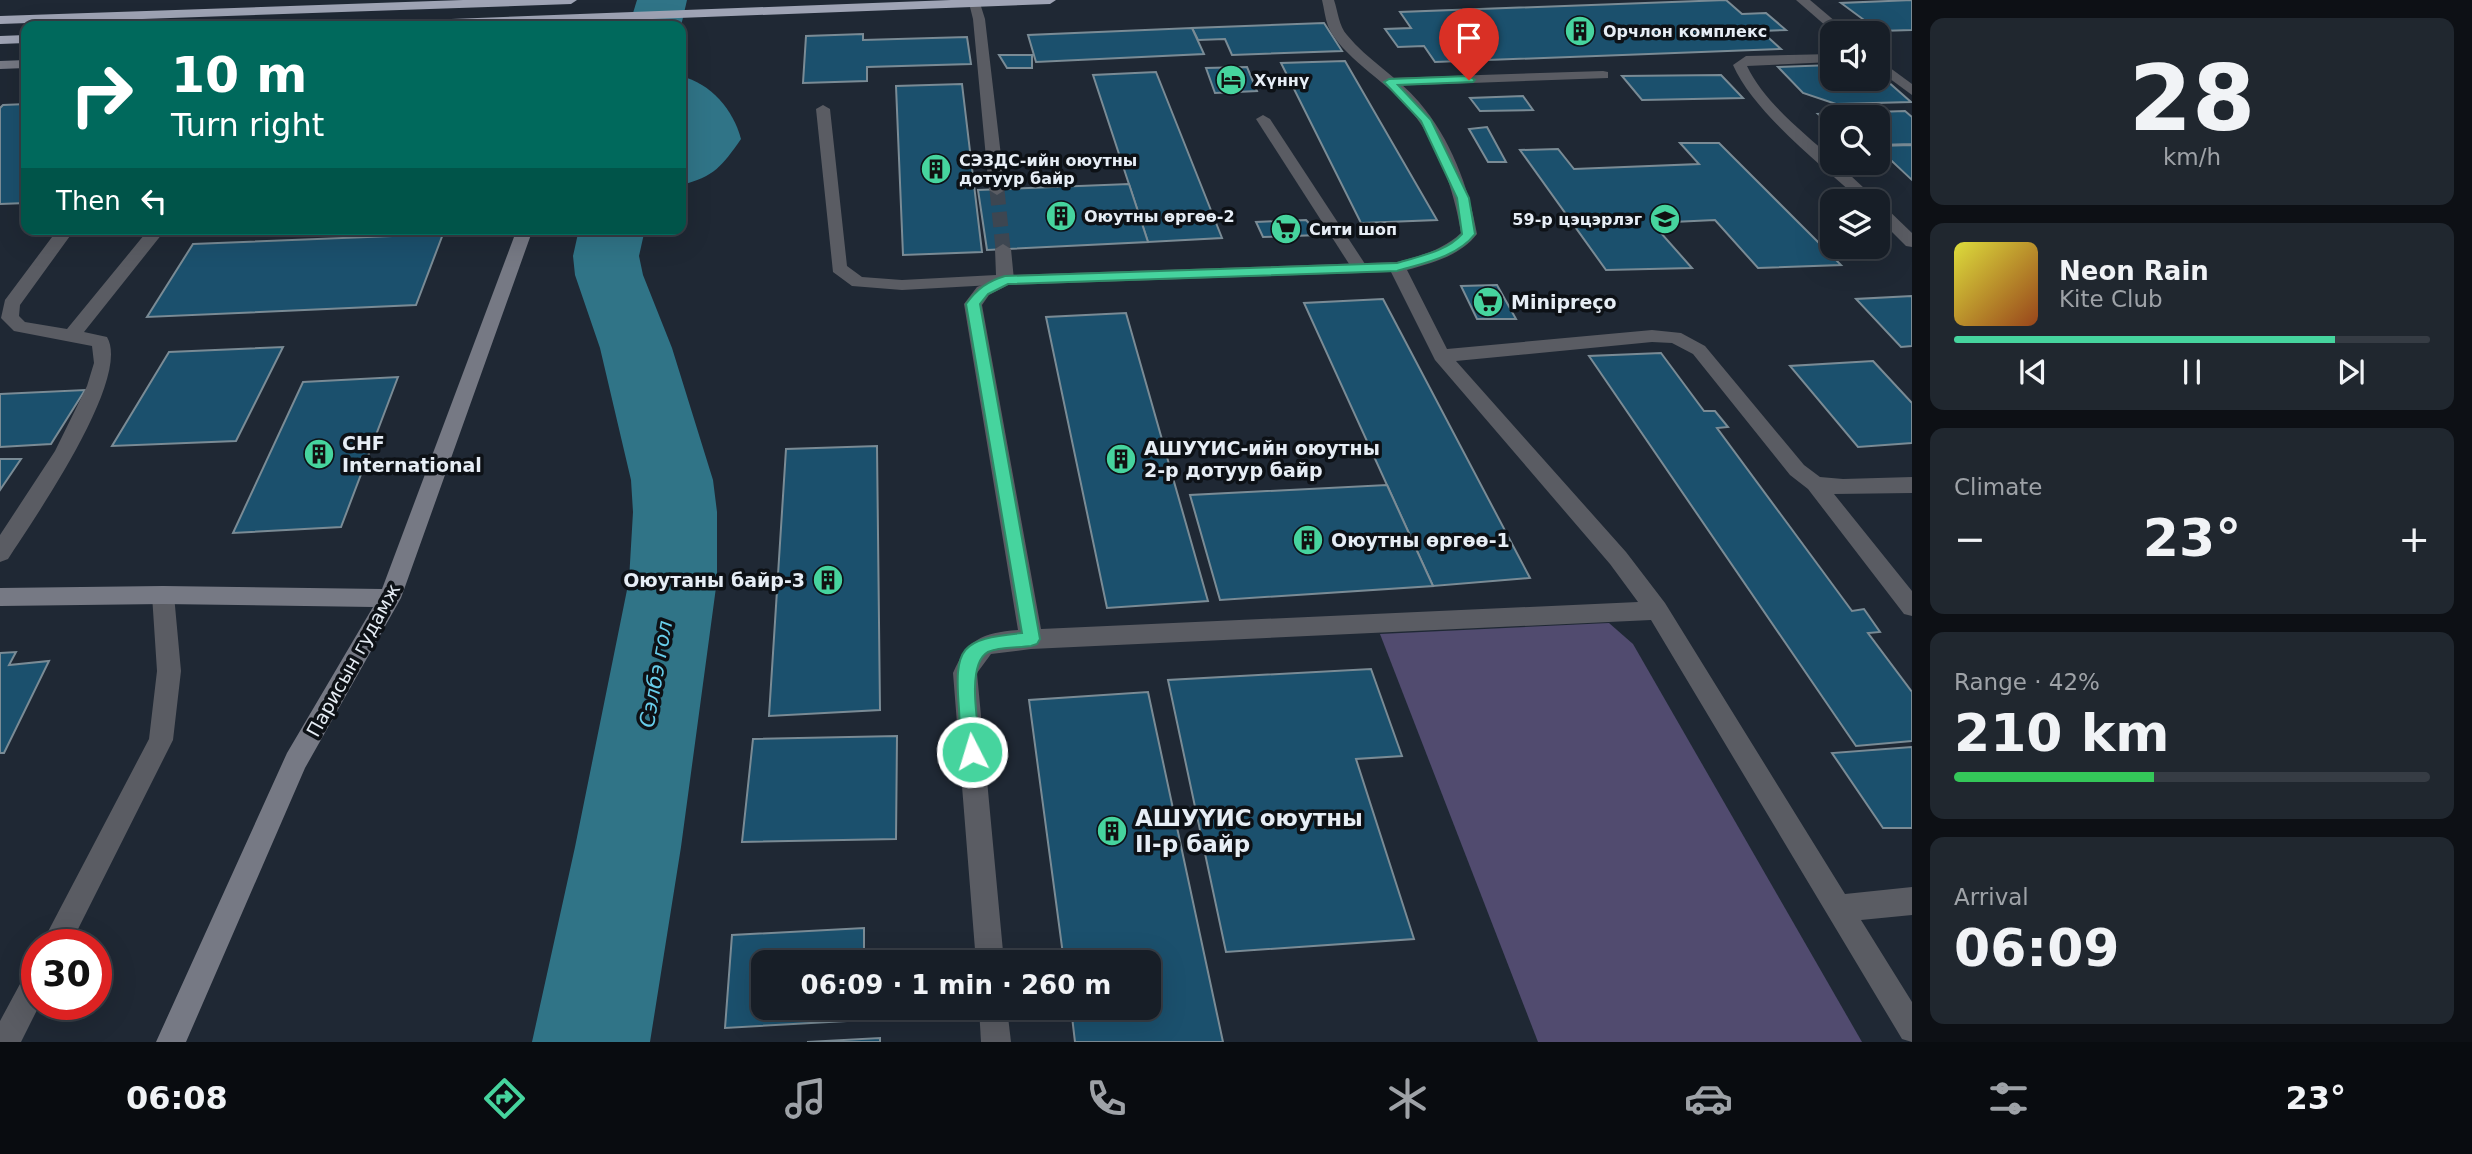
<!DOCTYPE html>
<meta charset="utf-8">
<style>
:root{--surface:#171e27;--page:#20272f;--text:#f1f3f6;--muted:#9ea2a7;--line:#363c44;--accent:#46d49e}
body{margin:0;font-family:"DejaVu Sans",sans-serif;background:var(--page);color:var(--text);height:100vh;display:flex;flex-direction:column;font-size:26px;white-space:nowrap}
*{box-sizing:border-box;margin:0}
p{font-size:23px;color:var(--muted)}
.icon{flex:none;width:38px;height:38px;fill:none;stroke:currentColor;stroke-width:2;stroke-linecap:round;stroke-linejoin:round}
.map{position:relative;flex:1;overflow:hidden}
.drawer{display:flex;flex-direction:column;gap:18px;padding:18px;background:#0d1015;width:560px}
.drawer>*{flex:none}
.top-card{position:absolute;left:21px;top:21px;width:665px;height:214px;border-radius:14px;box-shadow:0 7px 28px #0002,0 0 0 2px var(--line);background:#00695c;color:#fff;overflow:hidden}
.controls{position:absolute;left:1820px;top:21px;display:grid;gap:14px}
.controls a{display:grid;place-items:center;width:70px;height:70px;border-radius:14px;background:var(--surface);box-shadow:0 7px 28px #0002,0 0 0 2px var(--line);font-size:35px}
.speed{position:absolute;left:21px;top:929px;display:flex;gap:14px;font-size:35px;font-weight:700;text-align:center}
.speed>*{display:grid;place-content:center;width:91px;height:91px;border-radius:50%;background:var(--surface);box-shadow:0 7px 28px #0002,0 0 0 2px var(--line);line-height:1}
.speed .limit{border:10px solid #d22;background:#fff;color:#111}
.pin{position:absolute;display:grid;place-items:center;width:60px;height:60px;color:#fff;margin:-72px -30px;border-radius:50% 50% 50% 0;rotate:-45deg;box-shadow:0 0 7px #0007}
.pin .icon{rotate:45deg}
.me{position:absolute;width:77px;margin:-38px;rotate:355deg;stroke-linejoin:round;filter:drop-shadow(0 0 5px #0008)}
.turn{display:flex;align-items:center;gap:24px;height:147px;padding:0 35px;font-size:32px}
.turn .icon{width:91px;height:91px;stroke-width:2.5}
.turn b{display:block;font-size:49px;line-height:60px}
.then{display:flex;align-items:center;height:66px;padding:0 35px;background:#0003;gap:14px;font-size:26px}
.big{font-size:52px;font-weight:700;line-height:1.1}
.drawer .tile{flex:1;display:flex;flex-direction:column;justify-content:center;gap:10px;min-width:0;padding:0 24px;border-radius:14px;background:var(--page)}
.drawer .dial{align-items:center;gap:0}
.dial b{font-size:91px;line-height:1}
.song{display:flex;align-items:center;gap:21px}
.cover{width:84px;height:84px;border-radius:10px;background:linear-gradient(135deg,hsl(60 70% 55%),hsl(20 70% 35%))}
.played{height:7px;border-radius:4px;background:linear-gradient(90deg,var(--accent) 80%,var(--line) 80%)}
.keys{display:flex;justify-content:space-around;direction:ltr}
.heat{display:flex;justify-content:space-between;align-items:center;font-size:38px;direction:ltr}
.charge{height:10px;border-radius:5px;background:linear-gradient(90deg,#34c759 42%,var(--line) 0)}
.trip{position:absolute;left:751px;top:950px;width:410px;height:70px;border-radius:14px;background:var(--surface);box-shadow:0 7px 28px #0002,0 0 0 2px var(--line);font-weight:700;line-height:70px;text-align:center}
.tabs{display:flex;height:112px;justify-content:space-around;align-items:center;background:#090c10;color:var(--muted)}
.tabs .icon{width:49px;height:49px}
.tabs .selected{color:var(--accent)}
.tabs b{font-size:32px;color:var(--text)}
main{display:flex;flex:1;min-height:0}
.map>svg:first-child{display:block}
.green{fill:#514b6f}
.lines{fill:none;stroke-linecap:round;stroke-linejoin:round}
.river{fill:#307487;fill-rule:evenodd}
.building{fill:#1b506d;stroke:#7a8b95;stroke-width:2}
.street-tunnel{stroke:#3d4651;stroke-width:15;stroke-dasharray:15 7;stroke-linecap:butt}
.lane{fill:#5a5c63;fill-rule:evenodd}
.street{fill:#5a5c63;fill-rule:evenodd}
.secondary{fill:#767984;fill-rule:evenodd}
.highway{fill:#9fa4b5;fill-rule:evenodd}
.route{fill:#46d49e;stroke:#2e8a67;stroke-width:2}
.labels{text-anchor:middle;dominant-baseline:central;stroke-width:7;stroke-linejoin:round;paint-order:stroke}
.far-poi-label{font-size:16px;font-weight:bold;fill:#e6edf5;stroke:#0d1116;text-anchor:start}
.poi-label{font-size:19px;font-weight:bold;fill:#e6edf5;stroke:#0d1116;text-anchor:start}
.street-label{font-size:19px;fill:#e6edf5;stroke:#0d1116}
.water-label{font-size:21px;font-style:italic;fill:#68ceeb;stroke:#0d1116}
.near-poi-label{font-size:23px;font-weight:bold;fill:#e6edf5;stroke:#0d1116;text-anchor:start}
</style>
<main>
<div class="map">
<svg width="1912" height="1042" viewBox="0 0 1912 1042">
<rect width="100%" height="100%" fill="#1f2834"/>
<polygon class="green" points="1609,623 1633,644 1862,1042 1538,1042 1380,634"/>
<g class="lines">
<g class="river">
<polygon points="637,0 687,0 681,26 629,26"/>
<path d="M 681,76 C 711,84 733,109 741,139 C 722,166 714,177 681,185 Z"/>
<polygon points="579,229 645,229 639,256 643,275 672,348 713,480 717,512 717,580 681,847 650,1042 532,1042 575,847 629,580 633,512 631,480 600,348 575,275 573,256"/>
</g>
</g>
<g class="building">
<polygon points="1726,0 1742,14 1766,13 1786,30 1761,31 1781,49 1435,62 1424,46 1398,47 1385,29 1411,28 1400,12"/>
<polygon points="1912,0 1912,30 1879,31 1841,3"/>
<polygon points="1324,23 1342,51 1232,55 1225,39 1198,40 1192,28"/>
<polygon points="1192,28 1204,54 1036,62 1028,35"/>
<polygon points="863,34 863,40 967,37 971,64 867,67 867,81 803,83 806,36"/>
<polygon points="999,55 1032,55 1032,68 1007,68"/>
<polygon points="1345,61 1437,220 1361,223 1281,63"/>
<polygon points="1832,65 1832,79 1878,79 1878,73 1911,102 1836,104 1803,93 1778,67"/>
<polygon points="1247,67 1257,91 1215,93 1206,68"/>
<polygon points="1156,72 1222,238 1148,242 1093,75"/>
<polygon points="1721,75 1743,98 1642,100 1622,76"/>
<polygon points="962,84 982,252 903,255 896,86"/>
<polygon points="1523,96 1533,110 1480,111 1470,98"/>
<polygon points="26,104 26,203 0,204 0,108 3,105"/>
<polygon points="1905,111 1912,117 1912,144 1878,145 1878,117 1832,117 1832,127 1818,114"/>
<polygon points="1487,127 1506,162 1488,162 1469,129"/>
<polygon points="1680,143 1719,143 1841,265 1758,268 1715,220 1652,223 1692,268 1606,270 1520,150 1558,149 1574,169 1699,164"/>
<polygon points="1912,145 1912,180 1878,148 1878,146"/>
<polygon points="1129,184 1148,242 987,250 978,190"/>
<polygon points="1306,220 1320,235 1263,237 1256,222"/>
<polygon points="443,234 416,305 147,317 193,244"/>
<polygon points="1497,285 1516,319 1477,319 1461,286"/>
<polygon points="1912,296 1912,346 1901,347 1856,299"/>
<polygon points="1383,299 1530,578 1433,586 1304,303"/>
<polygon points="1126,313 1208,601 1107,608 1046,317"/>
<polygon points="283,347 236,441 112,446 169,352"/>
<polygon points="1661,353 1704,411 1715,411 1728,427 1717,428 1852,611 1864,609 1880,632 1868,633 1912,692 1912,741 1856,746 1589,356"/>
<polygon points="1873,361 1912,403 1912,443 1858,447 1790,366"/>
<polygon points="398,377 341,527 233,533 303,382"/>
<polygon points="85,390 51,444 0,447 0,394"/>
<polygon points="877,446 880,710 769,716 786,449"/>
<polygon points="0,459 21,459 0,490"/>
<polygon points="1387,485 1433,586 1220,600 1190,495"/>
<polygon points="16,652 9,665 49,661 4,753 0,753 0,653"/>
<polygon points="1371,669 1402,756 1356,759 1414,939 1226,952 1168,680"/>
<polygon points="1148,692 1223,1042 1075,1042 1071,1008 1148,1008 1148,962 1064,962 1029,700"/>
<polygon points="897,736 896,839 742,842 753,739"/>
<polygon points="1912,747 1912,828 1883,828 1832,753"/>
<polygon points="864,928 864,962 763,962 763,1008 864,1008 864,1020 725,1028 732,935"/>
<polygon points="880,1038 880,1042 807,1042"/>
</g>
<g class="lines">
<polyline class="street-tunnel" points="997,190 1003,249"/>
<g class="lane">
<polygon points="1603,71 1608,72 1608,78 1389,86 1382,82 1389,78"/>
<polygon points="823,105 830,109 847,266 862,277 902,280 996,275 995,249 1003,244 1011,249 1014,280 1011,284 902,290 852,286 833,272 816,109"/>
<polygon points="1263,115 1270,119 1367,267 1365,271 1359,272 1351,267 1256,119"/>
<path d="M 58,229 L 75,229 L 20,305 L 19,316 L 25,322 L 67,329 L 149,229 L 166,229 L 84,332 L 107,337 C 132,379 33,520 8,559 L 0,562 L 0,535 L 55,451 L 87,386 L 94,363 L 92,346 L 14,331 L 1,318 L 5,300 Z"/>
<polygon points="163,586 171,589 174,595 181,671 173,740 70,945 41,945 149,739 157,671 152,595 155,589"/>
<polygon points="37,967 37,1004 40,1004 21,1042 0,1042 0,1021 27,971"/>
</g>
<g class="street">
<polygon points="972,0 979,0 985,19 1005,190 997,195 989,190 973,19 969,3"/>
<path d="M 1322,0 L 1334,0 C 1338,12 1339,26 1347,35 C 1367,60 1398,77 1419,102 C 1450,138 1469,187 1477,234 C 1460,256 1432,263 1407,270 L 1447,349 L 1652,330 L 1681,333 L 1705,346 L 1804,465 L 1820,477 L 1843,479 L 1912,477 L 1912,493 L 1834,494 L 1912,591 L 1912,616 L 1904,614 L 1808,489 L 1790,475 L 1693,354 L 1672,343 L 1652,342 L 1456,361 L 1626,552 L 1665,603 L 1845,894 L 1912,887 L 1912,915 L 1861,920 L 1912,1002 L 1912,1042 L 1902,1039 L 1651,620 L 1031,649 L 991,654 L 977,673 L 1004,962 L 976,962 L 953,673 C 968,639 981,633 1018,630 L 964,304 L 977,287 L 1005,275 L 1397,262 C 1420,256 1443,250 1461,233 C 1454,189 1437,140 1407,106 C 1385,81 1340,55 1328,26 C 1325,18 1324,8 1322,0 ZM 1391,272 L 1435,360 L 1610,564 L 1638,602 L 1041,629 L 982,305 L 989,295 L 1008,285 Z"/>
<polygon points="1796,0 1810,0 1849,33 1834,33"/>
<path d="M 1832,54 L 1832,62 L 1747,66 C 1764,102 1803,132 1832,158 L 1832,163 L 1837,163 L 1878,201 L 1861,201 C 1822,165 1754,113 1733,65 L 1746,56 Z"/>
<polygon points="1878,59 1912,84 1912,95 1878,70"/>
<polygon points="1878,204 1884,206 1912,233 1912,247 1906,246 1878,218"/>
<polygon points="979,1008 1007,1008 1011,1042 981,1042"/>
</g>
<g class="secondary">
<polygon points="26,60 26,68 0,69 0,61"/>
<polygon points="517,229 533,229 401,598 305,768 186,1042 156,1042 287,753 373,607 163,604 0,606 0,588 163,586 382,589"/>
</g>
<g class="highway">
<polygon points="463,0 577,0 571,4 0,24 0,16"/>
<polygon points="951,0 1056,0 1050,4 468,26 366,26 373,22"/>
<polygon points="26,35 26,43 0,44 0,36"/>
</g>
</g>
<path class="route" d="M 1469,76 L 1475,80 L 1473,82 L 1398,85 L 1431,120 L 1469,198 L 1475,234 C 1457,257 1424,263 1397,271 L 1008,284 L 988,294 L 980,304 L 1040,639 L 1037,644 L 1031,646 C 1019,648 999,646 988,652 C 965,665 979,729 981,752 L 978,758 L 972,761 L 965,758 C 959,744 960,724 959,709 C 954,647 960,639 1022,633 L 966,304 C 977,289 988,281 1005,276 L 1397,263 C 1419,256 1446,252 1462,234 L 1457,198 L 1421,121 L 1384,82 L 1389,79 Z"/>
<defs>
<g id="building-disc" transform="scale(1.575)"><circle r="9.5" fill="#46d49e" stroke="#0d1116"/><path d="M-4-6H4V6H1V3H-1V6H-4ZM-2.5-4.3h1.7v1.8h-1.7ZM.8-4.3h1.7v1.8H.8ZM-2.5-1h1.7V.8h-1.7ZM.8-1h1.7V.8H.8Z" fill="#111"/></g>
<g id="hotel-disc" transform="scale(1.575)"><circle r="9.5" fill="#46d49e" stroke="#0d1116"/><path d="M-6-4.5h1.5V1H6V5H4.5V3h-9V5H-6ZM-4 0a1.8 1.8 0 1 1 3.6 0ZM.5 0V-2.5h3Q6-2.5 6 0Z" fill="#111"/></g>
<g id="school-disc" transform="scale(1.575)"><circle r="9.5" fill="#46d49e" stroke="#0d1116"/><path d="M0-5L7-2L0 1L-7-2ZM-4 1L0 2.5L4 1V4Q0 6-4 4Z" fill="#111"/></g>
<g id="supermarket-disc" transform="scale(1.575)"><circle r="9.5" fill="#46d49e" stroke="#0d1116"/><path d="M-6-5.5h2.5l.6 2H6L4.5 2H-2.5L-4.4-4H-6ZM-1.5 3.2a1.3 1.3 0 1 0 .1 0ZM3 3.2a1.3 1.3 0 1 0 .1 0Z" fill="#111"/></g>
</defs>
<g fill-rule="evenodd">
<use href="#building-disc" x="1580" y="31"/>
<use href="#hotel-disc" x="1231" y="80"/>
<use href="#building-disc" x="936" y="169"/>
<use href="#building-disc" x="1061" y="216"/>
<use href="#school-disc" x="1665" y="219"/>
<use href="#supermarket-disc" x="1286" y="229"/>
<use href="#supermarket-disc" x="1488" y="302"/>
<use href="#building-disc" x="319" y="454"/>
<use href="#building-disc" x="1121" y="459"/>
<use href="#building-disc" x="1308" y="540"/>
<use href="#building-disc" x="828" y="580"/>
<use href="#building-disc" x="1112" y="831"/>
</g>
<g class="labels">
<g class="far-poi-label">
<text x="1603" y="31">Орчлон комплекс</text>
<text x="1254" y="80">Хүннү</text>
<text x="959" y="160">СЭЗДС-ийн оюутны<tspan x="959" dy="18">дотуур байр</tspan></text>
<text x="1084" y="216">Оюутны өргөө-2</text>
<text x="1642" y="219" text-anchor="end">59-р цэцэрлэг</text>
<text x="1309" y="229">Сити шоп</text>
</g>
<g class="poi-label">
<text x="1511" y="302">Minipreço</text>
<text x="342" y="443">CHF<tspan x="342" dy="22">International</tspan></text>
<text x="1144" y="448">АШУҮИС-ийн оюутны<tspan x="1144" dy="22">2-р дотуур байр</tspan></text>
<text x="1331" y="540">Оюутны өргөө-1</text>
<text x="805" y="580" text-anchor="end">Оюутаны байр-3</text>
</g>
<g class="street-label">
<text transform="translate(353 660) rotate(-61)">Парисын гудамж</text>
</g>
<g class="water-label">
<text transform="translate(656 674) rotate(-80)">Сэлбэ гол</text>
</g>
<g class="near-poi-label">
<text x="1135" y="818">АШУҮИС оюутны<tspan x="1135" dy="26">II-р байр</tspan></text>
</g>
</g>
</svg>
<div class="controls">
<a><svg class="icon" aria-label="sound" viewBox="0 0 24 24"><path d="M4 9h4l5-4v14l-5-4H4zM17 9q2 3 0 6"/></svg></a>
<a><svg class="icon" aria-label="search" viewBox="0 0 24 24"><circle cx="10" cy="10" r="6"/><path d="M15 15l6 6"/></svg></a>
<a><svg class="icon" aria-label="layers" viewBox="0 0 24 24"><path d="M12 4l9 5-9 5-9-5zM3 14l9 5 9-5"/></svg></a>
</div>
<div class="speed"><div class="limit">30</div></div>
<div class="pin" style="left:1469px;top:80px;background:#d93025"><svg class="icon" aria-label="arrive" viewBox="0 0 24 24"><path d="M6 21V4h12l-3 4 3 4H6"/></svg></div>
<svg class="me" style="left:972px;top:752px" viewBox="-20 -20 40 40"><circle r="17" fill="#46d49e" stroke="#fff" stroke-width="3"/><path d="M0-11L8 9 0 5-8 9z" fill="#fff"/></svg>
<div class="trip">06:09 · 1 min · 260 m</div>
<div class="top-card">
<div class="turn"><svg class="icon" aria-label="right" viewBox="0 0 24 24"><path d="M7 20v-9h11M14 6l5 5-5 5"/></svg><div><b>10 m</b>Turn right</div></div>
<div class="then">Then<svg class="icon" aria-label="left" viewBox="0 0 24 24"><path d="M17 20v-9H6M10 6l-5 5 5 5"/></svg></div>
</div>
</div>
<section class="drawer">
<div class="tile dial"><b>28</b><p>km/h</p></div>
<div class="tile">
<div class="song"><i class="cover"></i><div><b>Neon Rain</b><p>Kite Club</p></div></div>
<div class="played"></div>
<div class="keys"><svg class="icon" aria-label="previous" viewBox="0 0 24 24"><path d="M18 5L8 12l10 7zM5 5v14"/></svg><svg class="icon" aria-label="pause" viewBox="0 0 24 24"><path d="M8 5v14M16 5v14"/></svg><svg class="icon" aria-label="next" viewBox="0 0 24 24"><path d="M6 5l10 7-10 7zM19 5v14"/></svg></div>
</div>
<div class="tile"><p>Climate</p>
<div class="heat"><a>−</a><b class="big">23°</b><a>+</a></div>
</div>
<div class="tile"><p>Range · 42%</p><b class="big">210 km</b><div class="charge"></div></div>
<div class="tile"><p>Arrival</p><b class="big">06:09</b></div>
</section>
</main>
<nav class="tabs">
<b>06:08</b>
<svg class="icon selected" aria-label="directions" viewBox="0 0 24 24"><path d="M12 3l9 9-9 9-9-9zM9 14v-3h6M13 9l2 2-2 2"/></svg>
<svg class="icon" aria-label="music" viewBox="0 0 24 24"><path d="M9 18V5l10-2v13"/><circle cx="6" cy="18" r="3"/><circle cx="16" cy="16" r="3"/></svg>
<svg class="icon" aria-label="phone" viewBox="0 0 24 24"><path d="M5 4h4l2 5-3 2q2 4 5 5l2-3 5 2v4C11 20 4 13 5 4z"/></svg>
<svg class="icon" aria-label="climate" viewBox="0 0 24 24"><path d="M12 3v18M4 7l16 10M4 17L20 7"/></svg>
<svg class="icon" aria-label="car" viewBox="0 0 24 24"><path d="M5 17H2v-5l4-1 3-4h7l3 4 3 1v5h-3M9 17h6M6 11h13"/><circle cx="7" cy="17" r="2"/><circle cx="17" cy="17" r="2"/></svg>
<svg class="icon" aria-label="filters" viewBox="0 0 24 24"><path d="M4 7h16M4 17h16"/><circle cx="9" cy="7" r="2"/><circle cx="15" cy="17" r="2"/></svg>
<b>23°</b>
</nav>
